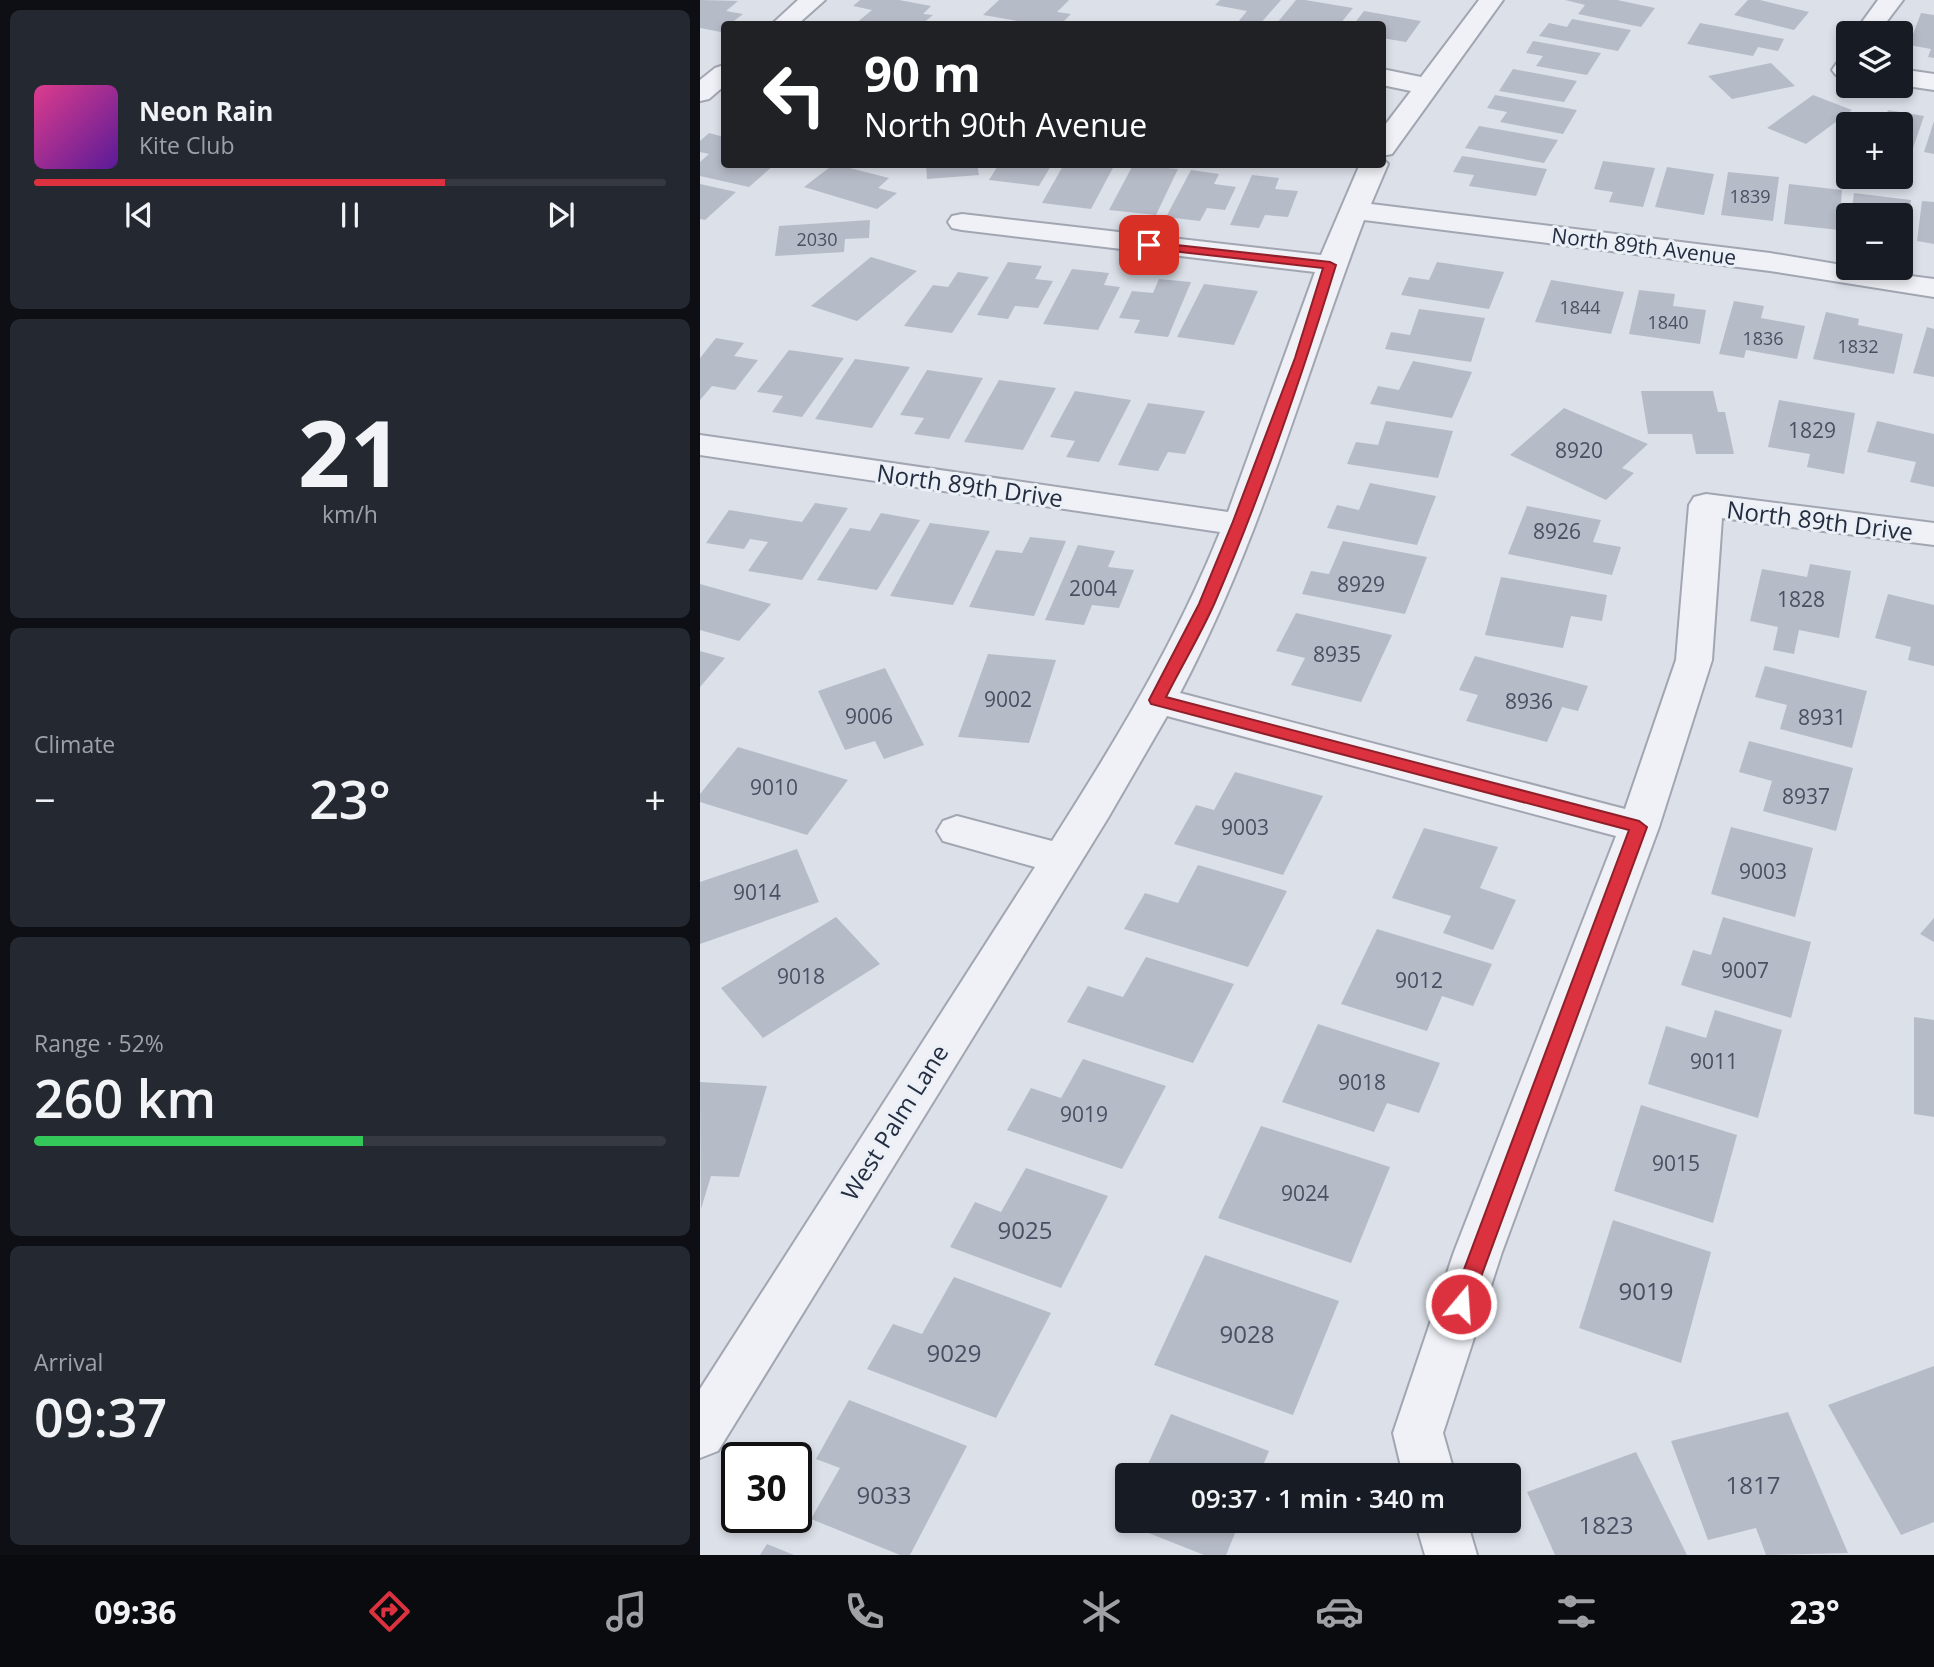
<!DOCTYPE html>
<meta charset="utf-8">
<style>
:root{--surface:#171b24;--page:#242831;--text:#f1f3f6;--muted:#9ea1a6;--line:#363941;--accent:#dc3240}
body{margin:0;font-family:"Open Sans",sans-serif;background:var(--page);color:var(--text);height:100vh;display:flex;flex-direction:column;font-size:26px;white-space:nowrap}
*{box-sizing:border-box;margin:0}
p{font-size:23px;color:var(--muted)}
.icon{flex:none;width:38px;height:38px;fill:none;stroke:currentColor;stroke-width:2;stroke-linecap:round;stroke-linejoin:round}
.map{position:relative;flex:1;overflow:hidden}
.sheet{display:flex;flex-direction:column;gap:10px;padding:10px;background:#0d0f14;width:700px}
.sheet>*{flex:none}
.hud{position:absolute;left:21px;top:21px;width:665px;height:147px;border-radius:7px;box-shadow:0 4px 10px #0003;background:#202124;color:#fff;overflow:hidden}
.buttons{position:absolute;left:1136px;top:21px;display:grid;gap:14px}
.buttons a{display:grid;place-items:center;width:77px;height:77px;border-radius:7px;background:var(--surface);box-shadow:0 4px 10px #0003;font-size:35px}
.speed{position:absolute;left:21px;top:1442px;display:flex;gap:14px;font-size:35px;font-weight:700;text-align:center}
.speed>*{display:grid;place-content:center;width:91px;height:91px;border-radius:50%;background:var(--surface);box-shadow:0 4px 10px #0003;line-height:1}
.speed .limit{border:4px solid #111;border-radius:10px;background:#fff;color:#111}
.pin{position:absolute;display:grid;place-items:center;width:60px;height:60px;color:#fff;margin:-30px;border-radius:14px;box-shadow:0 4px 10px #0006}
.me{position:absolute;width:77px;margin:-38px;rotate:18deg;stroke-linejoin:round;filter:drop-shadow(0 0 5px #0008)}
.turn{display:flex;align-items:center;gap:24px;height:147px;padding:0 28px;font-size:32px}
.turn .icon{width:91px;height:91px;stroke-width:2.5}
.turn b{display:block;font-size:49px;line-height:60px}
.big{font-size:52px;font-weight:600;line-height:1.1}
.sheet .widget{flex:1;display:flex;flex-direction:column;justify-content:center;gap:10px;min-width:0;padding:0 24px;border-radius:10px;background:var(--page)}
.sheet .dial{align-items:center;gap:0}
.dial b{font-size:91px;line-height:1}
.song{display:flex;align-items:center;gap:21px}
.cover{width:84px;height:84px;border-radius:10px;background:linear-gradient(135deg,hsl(330 70% 55%),hsl(270 70% 35%))}
.played{height:7px;border-radius:4px;background:linear-gradient(90deg,var(--accent) 65%,var(--line) 65%)}
.keys{display:flex;justify-content:space-around;direction:ltr}
.heat{display:flex;justify-content:space-between;align-items:center;font-size:38px;direction:ltr}
.charge{height:10px;border-radius:5px;background:linear-gradient(90deg,#34c759 52%,var(--line) 0)}
.trip{position:absolute;left:415px;top:1463px;width:406px;height:70px;border-radius:7px;background:var(--surface);box-shadow:0 4px 10px #0003;font-weight:600;line-height:70px;text-align:center}
.menu{display:flex;height:112px;justify-content:space-around;align-items:center;background:#090b0e;color:var(--muted)}
.menu .icon{width:49px;height:49px}
.menu .selected{color:var(--accent)}
.menu b{font-size:32px;color:var(--text)}
main{display:flex;flex:1;min-height:0}
.map>svg:first-child{display:block}
.building{fill:#b6bbc8}
.lines{fill:none;stroke-linecap:round;stroke-linejoin:round}
.street-casing{stroke:#a1a6b2;stroke-width:4}
.street{fill:#eff1f6;fill-rule:evenodd}
.route{fill:#dc3240;stroke:#8f202a;stroke-width:2}
.labels{text-anchor:middle;dominant-baseline:central;stroke-width:6;stroke-linejoin:round;paint-order:stroke}
.far-number-label{font-size:18px;fill:#485062}
.far-street-label{font-size:21px;fill:#242c40;stroke:#ebeff6}
.number-label{font-size:21px;fill:#485062}
.street-label{font-size:24px;fill:#242c40;stroke:#ebeff6}
.near-number-label{font-size:24px;fill:#485062}
</style>
<main>
<section class="sheet">
<div class="widget">
<div class="song"><i class="cover"></i><div><b>Neon Rain</b><p>Kite Club</p></div></div>
<div class="played"></div>
<div class="keys"><svg class="icon" aria-label="previous" viewBox="0 0 24 24"><path d="M18 5L8 12l10 7zM5 5v14"/></svg><svg class="icon" aria-label="pause" viewBox="0 0 24 24"><path d="M8 5v14M16 5v14"/></svg><svg class="icon" aria-label="next" viewBox="0 0 24 24"><path d="M6 5l10 7-10 7zM19 5v14"/></svg></div>
</div>
<div class="widget dial"><b>21</b><p>km/h</p></div>
<div class="widget"><p>Climate</p>
<div class="heat"><a>−</a><b class="big">23°</b><a>+</a></div>
</div>
<div class="widget"><p>Range · 52%</p><b class="big">260 km</b><div class="charge"></div></div>
<div class="widget"><p>Arrival</p><b class="big">09:37</b></div>
</section>
<div class="map">
<svg width="1234" height="1555" viewBox="0 0 1234 1555">
<rect width="100%" height="100%" fill="#dce0e8"/>
<g class="building">
<polygon points="0,0 38,1 26,11 43,14 30,24 24,24 21,32 0,28"/>
<polygon points="160,0 199,0 231,6 223,14 233,15 222,24 155,24 172,10 153,6"/>
<polygon points="299,0 369,0 357,12 371,14 361,24 335,24 283,15"/>
<polygon points="520,0 581,0 560,24 538,22 547,11 515,5"/>
<polygon points="596,0 605,0 653,8 640,24 577,23"/>
<polygon points="865,0 917,0 955,8 941,27 878,14 885,5"/>
<polygon points="1048,0 1060,0 1109,12 1094,30 1034,15"/>
<polygon points="664,11 721,21 706,42 682,38 682,24 654,24"/>
<polygon points="1221,13 1234,15 1234,58 1228,57 1231,49 1209,45"/>
<polygon points="872,19 931,30 918,51 839,36 849,23 867,27"/>
<polygon points="1000,23 1084,39 1078,51 1058,47 1053,56 987,44"/>
<polygon points="833,41 901,53 887,75 836,66 843,56 826,53"/>
<polygon points="1071,63 1095,86 1032,99 1008,76"/>
<polygon points="813,69 877,81 864,102 799,91"/>
<polygon points="795,95 877,110 863,134 800,122 807,112 787,108"/>
<polygon points="1113,95 1152,110 1106,144 1067,128"/>
<polygon points="1188,110 1224,116 1212,151 1200,149 1200,124 1167,124 1170,116 1185,118"/>
<polygon points="1234,121 1234,154 1224,152"/>
<polygon points="779,126 858,140 844,163 765,148"/>
<polygon points="9,133 24,137 24,164 75,164 49,187 0,176 0,162 9,154 0,152 0,141"/>
<polygon points="762,156 847,169 836,196 769,186 774,175 753,172"/>
<polygon points="903,161 955,168 943,207 909,202 913,192 894,189"/>
<polygon points="134,164 189,178 178,188 197,193 177,209 104,187"/>
<polygon points="226,164 277,164 279,175 227,179"/>
<polygon points="299,164 352,164 339,186 289,180"/>
<polygon points="364,164 415,164 391,209 342,203"/>
<polygon points="433,165 478,169 456,215 409,210"/>
<polygon points="967,167 1014,174 1004,215 955,207"/>
<polygon points="491,170 519,174 514,184 536,187 525,210 507,208 500,221 466,217"/>
<polygon points="1028,172 1079,177 1073,221 1021,215"/>
<polygon points="552,175 579,178 575,189 598,191 588,217 565,215 559,228 530,225"/>
<polygon points="0,184 36,192 5,220 0,219"/>
<polygon points="1089,184 1142,190 1139,230 1084,224"/>
<polygon points="1154,193 1211,200 1207,238 1200,237 1200,215 1151,215"/>
<polygon points="1222,201 1234,202 1234,244 1217,241"/>
<polygon points="170,220 169,238 145,239 144,252 75,256 79,226"/>
<polygon points="171,257 217,271 157,321 111,306"/>
<polygon points="308,262 342,266 335,279 353,281 338,308 315,306 308,319 277,315"/>
<polygon points="737,262 804,272 789,309 701,295 709,277 729,280"/>
<polygon points="372,269 409,273 404,285 420,287 398,330 343,324"/>
<polygon points="258,272 289,277 252,333 204,326 233,285 248,287"/>
<polygon points="459,279 491,282 468,337 434,333 440,320 419,318 432,291 453,293"/>
<polygon points="851,280 924,292 911,334 835,322"/>
<polygon points="504,284 558,291 534,345 477,337"/>
<polygon points="939,290 975,294 973,306 1006,310 1000,344 929,334"/>
<polygon points="1034,301 1064,306 1061,318 1105,326 1097,359 1046,350 1044,358 1019,354"/>
<polygon points="719,309 785,318 771,362 685,349 691,332 710,335"/>
<polygon points="1126,312 1159,319 1158,325 1203,334 1194,374 1113,359"/>
<polygon points="1227,327 1234,329 1234,377 1213,373"/>
<polygon points="16,338 44,343 34,356 58,360 35,390 12,386 0,400 0,358"/>
<polygon points="89,350 144,358 102,417 72,412 83,396 57,392"/>
<polygon points="155,359 210,367 172,428 115,419"/>
<polygon points="713,361 772,372 752,418 670,404 678,386 699,390"/>
<polygon points="227,370 283,378 249,439 214,434 224,418 200,415"/>
<polygon points="299,380 356,388 323,450 264,442"/>
<polygon points="375,391 431,400 399,462 366,457 375,441 350,437"/>
<polygon points="941,391 1013,391 1018,412 1025,412 1034,454 996,454 992,434 948,434"/>
<polygon points="1079,400 1155,413 1144,474 1107,467 1110,454 1068,447"/>
<polygon points="448,403 505,411 485,454 468,452 458,471 418,465"/>
<polygon points="864,408 948,444 922,468 934,473 906,500 810,455"/>
<polygon points="686,421 753,431 738,478 647,464 656,442 678,445"/>
<polygon points="1177,421 1234,434 1234,487 1210,482 1216,462 1167,452"/>
<polygon points="670,483 736,496 717,545 627,528 637,505 659,510"/>
<polygon points="115,503 148,508 102,580 48,571 68,542 50,539 44,549 6,543 29,510 102,522"/>
<polygon points="827,506 901,520 893,542 921,547 912,575 808,554"/>
<polygon points="181,513 220,520 177,590 117,580 150,528 170,531"/>
<polygon points="230,523 290,531 253,605 190,596"/>
<polygon points="330,537 366,541 334,616 269,607 296,550 322,553"/>
<polygon points="643,541 727,557 705,614 602,594 611,571 629,574"/>
<polygon points="378,545 415,551 408,567 434,570 419,608 392,605 384,625 345,620"/>
<polygon points="1110,564 1151,571 1139,638 1099,630 1094,654 1073,650 1078,627 1050,621 1062,569 1107,577"/>
<polygon points="801,577 907,595 902,621 871,616 863,648 785,635"/>
<polygon points="0,584 71,604 39,641 0,630"/>
<polygon points="1188,594 1234,605 1234,666 1208,660 1211,647 1175,638"/>
<polygon points="596,613 692,635 661,702 591,685 605,658 576,651"/>
<polygon points="0,651 25,658 0,687"/>
<polygon points="288,654 356,660 329,743 258,737"/>
<polygon points="775,656 888,686 878,711 862,707 847,742 766,721 778,695 759,690"/>
<polygon points="1065,666 1167,691 1152,748 1080,729 1087,705 1055,697"/>
<polygon points="185,668 224,745 184,759 175,741 145,750 118,691"/>
<polygon points="1049,741 1153,768 1136,831 1063,811 1072,781 1039,772"/>
<polygon points="38,747 148,780 107,835 0,802 0,794"/>
<polygon points="535,772 623,796 583,875 474,844 496,805 514,810"/>
<polygon points="1031,827 1113,848 1095,917 1011,894"/>
<polygon points="724,828 798,847 780,888 816,900 793,950 743,933 751,916 692,898"/>
<polygon points="97,849 119,902 0,944 0,882"/>
<polygon points="498,865 587,891 548,967 424,929 445,893 478,903"/>
<polygon points="136,917 180,964 63,1038 21,988"/>
<polygon points="1023,917 1111,942 1091,1018 981,985 993,950 1011,955"/>
<polygon points="1234,918 1234,942 1220,934"/>
<polygon points="677,929 792,964 773,1006 742,996 727,1031 641,1004"/>
<polygon points="446,957 534,984 493,1063 367,1022 388,986 423,997"/>
<polygon points="1015,1010 1082,1030 1058,1118 948,1084 966,1026 1006,1038"/>
<polygon points="1214,1017 1234,1020 1234,1117 1214,1114"/>
<polygon points="618,1024 740,1063 719,1113 687,1103 674,1132 582,1102"/>
<polygon points="383,1059 466,1086 422,1169 307,1130 331,1088 361,1098"/>
<polygon points="0,1082 67,1086 39,1177 11,1176 1,1209"/>
<polygon points="941,1105 1037,1135 1013,1223 914,1191"/>
<polygon points="561,1126 690,1167 651,1263 518,1218"/>
<polygon points="326,1168 408,1196 361,1288 250,1247 275,1202 301,1212"/>
<polygon points="913,1220 1011,1252 981,1363 879,1328"/>
<polygon points="505,1255 639,1301 593,1415 454,1365"/>
<polygon points="254,1277 351,1313 296,1418 167,1369 193,1324 222,1334"/>
<polygon points="1234,1366 1234,1522 1201,1535 1128,1405"/>
<polygon points="149,1400 267,1446 210,1555 200,1555 111,1519 140,1468 116,1459"/>
<polygon points="1088,1412 1148,1553 1066,1555 1056,1528 1008,1540 971,1441"/>
<polygon points="471,1414 569,1451 559,1475 443,1475"/>
<polygon points="936,1452 987,1555 855,1555 827,1492"/>
<polygon points="427,1509 427,1521 540,1521 526,1555 504,1555 421,1522"/>
<polygon points="67,1544 94,1555 60,1555"/>
</g>
<g class="lines">
<g class="street-casing">
<g id="street">
<polygon points="98,0 125,0 98,24 72,24"/>
<polygon points="779,0 803,0 692,154 682,156 682,129 711,91 682,85 682,69 721,77"/>
<polygon points="1178,0 1203,0 1178,33 1154,33"/>
<polygon points="1148,57 1148,78 1136,75 1132,70 1139,60"/>
<polygon points="24,65 24,86 9,99 0,101 0,80 15,68"/>
<polygon points="1200,69 1234,74 1234,90 1200,85"/>
<path d="M 682,158 L 688,164 L 671,204 L 1070,253 L 1148,266 L 1148,268 L 1234,279 L 1234,297 L 1070,271 L 664,220 C 603,381 561,539 480,693 L 925,809 L 976,660 L 989,505 L 994,497 L 1006,494 L 1234,523 L 1234,545 L 1022,518 L 1012,660 L 959,827 L 802,1252 L 743,1433 L 755,1475 L 703,1475 L 693,1433 L 754,1252 L 916,836 L 467,716 L 408,818 L 18,1451 L 0,1458 L 0,1389 L 335,867 L 243,841 L 237,831 L 243,821 L 257,816 L 352,841 C 415,742 476,642 520,532 L 0,455 L 0,435 L 528,512 L 615,272 L 262,230 L 252,228 L 248,222 L 252,216 L 262,214 L 621,255 L 660,164 L 682,164 Z"/>
<polygon points="715,1521 767,1521 777,1555 725,1555"/>
</g>
</g>
<use href="#street" class="street"/>
</g>
<path class="route" d="M 449,242 L 630,262 L 636,265 C 601,379 562,493 515,602 C 501,634 482,665 466,697 L 939,821 L 947,827 L 771,1304 L 768,1311 L 761,1313 L 754,1311 L 751,1304 L 929,830 L 451,704 L 449,700 L 499,604 L 532,524 L 595,358 L 623,268 L 445,248 L 443,245 Z"/>
<g class="labels">
<g class="far-number-label">
<text x="1050" y="196">1839</text>
<text x="117" y="239">2030</text>
<text x="880" y="307">1844</text>
<text x="968" y="322">1840</text>
<text x="1063" y="338">1836</text>
<text x="1158" y="346">1832</text>
</g>
<g class="far-street-label">
<text transform="translate(944 246) rotate(7)">North 89th Avenue</text>
</g>
<g class="number-label">
<text x="1112" y="430">1829</text>
<text x="879" y="450">8920</text>
<text x="857" y="531">8926</text>
<text x="661" y="584">8929</text>
<text x="393" y="588">2004</text>
<text x="1101" y="599">1828</text>
<text x="637" y="654">8935</text>
<text x="308" y="699">9002</text>
<text x="829" y="701">8936</text>
<text x="169" y="716">9006</text>
<text x="1122" y="717">8931</text>
<text x="74" y="787">9010</text>
<text x="1106" y="796">8937</text>
<text x="545" y="827">9003</text>
<text x="1063" y="871">9003</text>
<text x="57" y="892">9014</text>
<text x="1045" y="970">9007</text>
<text x="101" y="976">9018</text>
<text x="719" y="980">9012</text>
<text x="1014" y="1061">9011</text>
<text x="662" y="1082">9018</text>
<text x="384" y="1114">9019</text>
<text x="976" y="1163">9015</text>
<text x="605" y="1193">9024</text>
</g>
<g class="street-label">
<text transform="translate(270 485) rotate(8)">North 89th Drive</text>
<text transform="translate(1120 520) rotate(7)">North 89th Drive</text>
<text transform="translate(194 1122) rotate(-58)">West Palm Lane</text>
</g>
<g class="near-number-label">
<text x="325" y="1229">9025</text>
<text x="946" y="1290">9019</text>
<text x="547" y="1333">9028</text>
<text x="254" y="1352">9029</text>
<text x="1053" y="1484">1817</text>
<text x="184" y="1494">9033</text>
<text x="906" y="1524">1823</text>
</g>
</g>
</svg>
<div class="buttons">
<a><svg class="icon" aria-label="layers" viewBox="0 0 24 24"><path d="M12 4l9 5-9 5-9-5zM3 14l9 5 9-5"/></svg></a>
<a>+</a>
<a>−</a>
</div>
<div class="speed"><div class="limit">30</div></div>
<div class="pin" style="left:449px;top:245px;background:#d93025"><svg class="icon" aria-label="arrive" viewBox="0 0 24 24"><path d="M6 21V4h12l-3 4 3 4H6"/></svg></div>
<svg class="me" style="left:761px;top:1304px" viewBox="-20 -20 40 40"><circle r="17" fill="#dc3240" stroke="#fff" stroke-width="3"/><path d="M0-11L8 9 0 5-8 9z" fill="#fff"/></svg>
<div class="trip">09:37 · 1 min · 340 m</div>
<div class="hud">
<div class="turn"><svg class="icon" aria-label="left" viewBox="0 0 24 24"><path d="M17 20v-9H6M10 6l-5 5 5 5"/></svg><div><b>90 m</b>North 90th Avenue</div></div>
</div>
</div>
</main>
<nav class="menu">
<b>09:36</b>
<svg class="icon selected" aria-label="directions" viewBox="0 0 24 24"><path d="M12 3l9 9-9 9-9-9zM9 14v-3h6M13 9l2 2-2 2"/></svg>
<svg class="icon" aria-label="music" viewBox="0 0 24 24"><path d="M9 18V5l10-2v13"/><circle cx="6" cy="18" r="3"/><circle cx="16" cy="16" r="3"/></svg>
<svg class="icon" aria-label="phone" viewBox="0 0 24 24"><path d="M5 4h4l2 5-3 2q2 4 5 5l2-3 5 2v4C11 20 4 13 5 4z"/></svg>
<svg class="icon" aria-label="climate" viewBox="0 0 24 24"><path d="M12 3v18M4 7l16 10M4 17L20 7"/></svg>
<svg class="icon" aria-label="car" viewBox="0 0 24 24"><path d="M5 17H2v-5l4-1 3-4h7l3 4 3 1v5h-3M9 17h6M6 11h13"/><circle cx="7" cy="17" r="2"/><circle cx="17" cy="17" r="2"/></svg>
<svg class="icon" aria-label="filters" viewBox="0 0 24 24"><path d="M4 7h16M4 17h16"/><circle cx="9" cy="7" r="2"/><circle cx="15" cy="17" r="2"/></svg>
<b>23°</b>
</nav>
